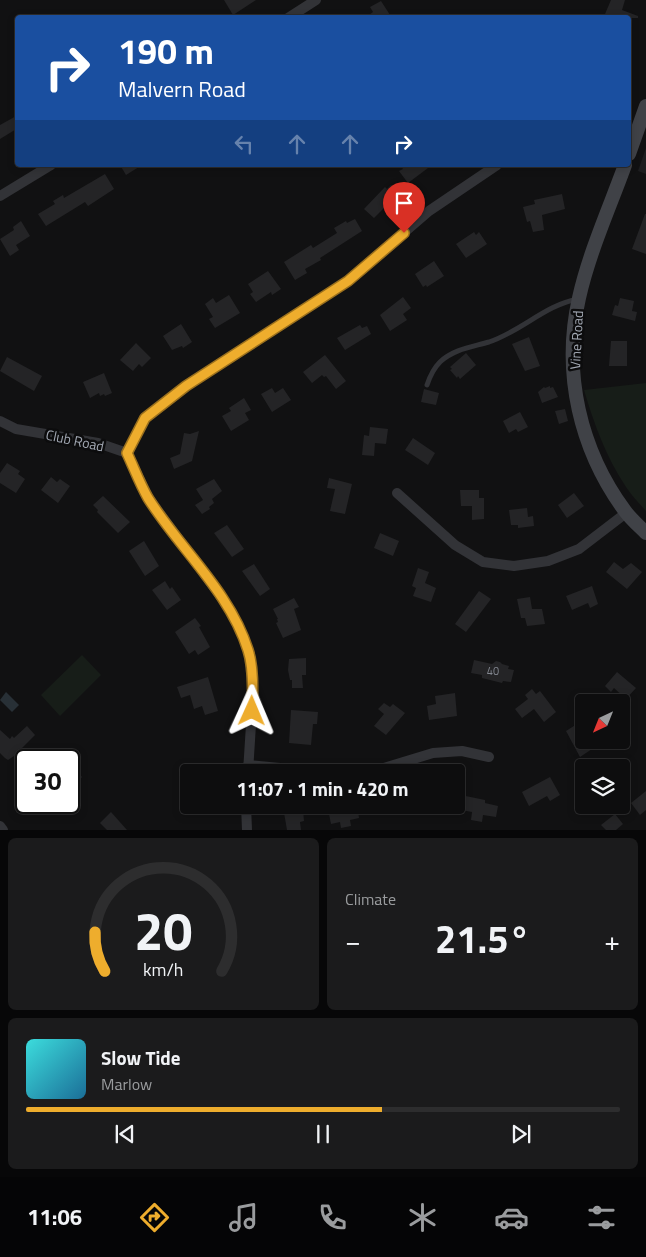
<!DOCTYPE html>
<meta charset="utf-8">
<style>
:root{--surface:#0d0d0e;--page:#1b1b1c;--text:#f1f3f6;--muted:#9a9c9e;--line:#2d2d2e;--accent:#eead2d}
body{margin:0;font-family:"Titillium Web",sans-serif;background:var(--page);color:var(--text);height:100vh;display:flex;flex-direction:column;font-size:19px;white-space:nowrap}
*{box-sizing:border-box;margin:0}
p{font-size:16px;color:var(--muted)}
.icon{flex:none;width:28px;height:28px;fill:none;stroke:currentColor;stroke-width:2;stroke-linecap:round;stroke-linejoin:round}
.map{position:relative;height:830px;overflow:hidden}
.side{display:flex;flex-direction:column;gap:8px;padding:8px;background:#070708;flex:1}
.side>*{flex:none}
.banner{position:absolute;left:15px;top:15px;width:616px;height:152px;border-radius:5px;box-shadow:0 2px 8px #0003,0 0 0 1px var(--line);background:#1a4fa0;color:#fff;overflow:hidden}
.needle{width:32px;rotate:223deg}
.controls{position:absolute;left:575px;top:694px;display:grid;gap:10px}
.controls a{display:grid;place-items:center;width:55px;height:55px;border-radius:5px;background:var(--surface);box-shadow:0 2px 8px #0003,0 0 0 1px var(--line);font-size:25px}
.speed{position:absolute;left:15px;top:749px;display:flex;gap:10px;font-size:25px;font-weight:700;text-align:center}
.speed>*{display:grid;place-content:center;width:65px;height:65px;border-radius:50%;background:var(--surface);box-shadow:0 2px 8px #0003,0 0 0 1px var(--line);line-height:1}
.speed .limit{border:2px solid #111;border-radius:8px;background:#fff;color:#111}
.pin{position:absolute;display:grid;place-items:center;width:42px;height:42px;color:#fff;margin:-51px -21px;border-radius:50% 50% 50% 0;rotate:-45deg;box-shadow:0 0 5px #0007}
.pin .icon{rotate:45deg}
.me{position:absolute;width:55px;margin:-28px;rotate:1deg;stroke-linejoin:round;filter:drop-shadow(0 0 4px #0008)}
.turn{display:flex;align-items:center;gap:18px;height:105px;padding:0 20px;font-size:22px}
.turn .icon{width:65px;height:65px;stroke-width:2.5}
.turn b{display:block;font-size:35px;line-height:42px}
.lanes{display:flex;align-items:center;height:48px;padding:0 20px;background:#0003;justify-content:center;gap:25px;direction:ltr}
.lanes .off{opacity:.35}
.big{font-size:38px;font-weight:700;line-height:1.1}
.side .tile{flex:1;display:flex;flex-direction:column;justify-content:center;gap:8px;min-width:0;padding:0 18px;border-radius:8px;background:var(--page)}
.side .dial{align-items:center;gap:0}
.dial svg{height:130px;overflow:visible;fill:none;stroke:var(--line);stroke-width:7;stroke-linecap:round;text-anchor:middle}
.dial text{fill:var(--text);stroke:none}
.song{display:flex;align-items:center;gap:15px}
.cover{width:60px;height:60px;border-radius:8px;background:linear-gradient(135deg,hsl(180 70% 55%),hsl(200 70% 35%))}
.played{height:5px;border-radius:2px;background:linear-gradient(90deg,var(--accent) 60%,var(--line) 60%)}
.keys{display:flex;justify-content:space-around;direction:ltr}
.heat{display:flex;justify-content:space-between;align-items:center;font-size:28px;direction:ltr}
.side .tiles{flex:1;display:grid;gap:8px;grid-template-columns:1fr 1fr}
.tile:last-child{grid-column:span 2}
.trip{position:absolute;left:180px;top:764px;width:285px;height:50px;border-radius:5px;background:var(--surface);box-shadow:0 2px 8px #0003,0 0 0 1px var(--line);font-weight:700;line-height:50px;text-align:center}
.tabs{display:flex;height:80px;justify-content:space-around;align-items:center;background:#050506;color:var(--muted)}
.tabs .icon{width:35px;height:35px}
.tabs .current{color:var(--accent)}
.tabs b{font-size:22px;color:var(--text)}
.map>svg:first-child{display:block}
.built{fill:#1d1d1f}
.green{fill:#171d18}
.water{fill:#283036}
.building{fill:#242426}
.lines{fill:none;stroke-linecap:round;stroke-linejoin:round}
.lane{stroke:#323337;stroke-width:5}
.street{stroke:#323337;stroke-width:10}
.secondary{stroke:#404247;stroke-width:14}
.route-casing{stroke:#9b701d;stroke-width:12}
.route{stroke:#eead2d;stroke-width:9}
.labels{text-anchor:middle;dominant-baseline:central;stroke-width:5;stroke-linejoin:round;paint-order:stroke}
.number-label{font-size:11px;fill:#82868f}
.street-label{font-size:14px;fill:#a2a8b3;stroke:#0c0c0d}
</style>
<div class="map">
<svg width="646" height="830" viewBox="0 0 646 830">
<rect width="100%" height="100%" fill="#111112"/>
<polygon class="built" points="646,148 646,174 638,171"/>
<g class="green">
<path d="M 646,383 L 646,511 C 639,503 631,495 626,487 C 606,457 594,424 584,390 Z"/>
<polygon points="82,655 101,675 60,716 41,695"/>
</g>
<polygon class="water" points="6,692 19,705 12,712 0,700"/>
<g class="building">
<polygon points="224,0 256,0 233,15"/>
<polygon points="611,0 625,0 622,10 638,16 638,18 614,18 605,14"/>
<polygon points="381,1 392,18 365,18 373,12 370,7"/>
<polygon points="18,115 18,128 0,139 0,125"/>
<polygon points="120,165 142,165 126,175"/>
<polygon points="400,165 432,165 408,183 399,171 403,169"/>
<polygon points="105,174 114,189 88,206 85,202 46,226 38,214 55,204 53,201 63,195 64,198"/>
<polygon points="391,185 399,193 374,218 364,209 385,187 387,189"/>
<polygon points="562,194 565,209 542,215 544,230 533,232 530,221 527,222 526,218 523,207 535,204 534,200"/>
<polygon points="645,214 646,214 646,254 632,249"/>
<polygon points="355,219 362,231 320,258 321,260 305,269 307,273 295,280 284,262 311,245 313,248 337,233 334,228 346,221 347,223"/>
<polygon points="21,221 30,236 16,245 19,250 10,256 0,239 14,230 13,227"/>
<polygon points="474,232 476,235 479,232 487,244 466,258 456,244"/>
<polygon points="434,261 444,276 427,287 426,285 423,287 415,274"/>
<polygon points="268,271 281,289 272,295 271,292 256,302 250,294 253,292 248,284"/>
<polygon points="229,295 240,313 215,328 209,319 213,317 205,304 213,298 216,303"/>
<polygon points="403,297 411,308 403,314 407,320 390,331 380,315"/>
<polygon points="620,298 634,301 632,311 637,312 635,321 612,315 615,305 618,306"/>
<polygon points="181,324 192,342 183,348 182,346 172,350 163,336"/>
<polygon points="360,325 362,328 367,326 371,334 345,350 337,338"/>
<polygon points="529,337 540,366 525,371 512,344"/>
<polygon points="611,341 627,341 627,366 609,366"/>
<polygon points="136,343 151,358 142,367 139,364 133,371 120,360"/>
<polygon points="466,353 476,365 460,379 458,376 457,378 450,370 452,369 450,367"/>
<polygon points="325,355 346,381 336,389 326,376 324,377 322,375 312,383 303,372"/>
<polygon points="7,357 42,376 34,391 0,371"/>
<polygon points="104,373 112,393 105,396 104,394 100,396 99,393 90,398 83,382"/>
<polygon points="550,386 550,388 553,387 558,397 542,403 538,392 544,387 545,388"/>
<polygon points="272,388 275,393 283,388 291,400 272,412 261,394"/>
<polygon points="424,389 439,393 436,405 421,402"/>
<polygon points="244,398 251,410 245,413 249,420 231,431 222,416 231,411 229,408"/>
<polygon points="565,409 568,421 559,424 555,411"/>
<polygon points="520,412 528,427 518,432 516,429 509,433 503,421"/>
<polygon points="370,427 388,429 386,444 375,443 374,456 362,455 364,435 369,436"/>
<polygon points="199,431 192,461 174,469 170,458 180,454 184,433 190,434"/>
<polygon points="413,438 435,453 428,465 405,450"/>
<polygon points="7,463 20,471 18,474 25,479 16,493 0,483 0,473"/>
<polygon points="51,477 57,482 60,479 70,486 58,503 41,490"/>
<polygon points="329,478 352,484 345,514 330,511 335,489 327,488"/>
<polygon points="214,479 222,491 212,499 214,503 209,507 210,509 202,514 195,505 203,500 196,489"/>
<polygon points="460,490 479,490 479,498 484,498 484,519 472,520 472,506 461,506"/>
<polygon points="574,493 584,506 567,518 558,505"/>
<polygon points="103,496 130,522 118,533 97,512 98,510 93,505"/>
<polygon points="527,508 528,517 533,516 534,526 518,528 518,525 511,525 509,510"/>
<polygon points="227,525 244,549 232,557 214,533"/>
<polygon points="380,533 399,541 393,556 374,548"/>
<polygon points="144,541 159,566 145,576 129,551"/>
<polygon points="614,562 623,569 631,563 642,572 627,589 606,572"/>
<polygon points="254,564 270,589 260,596 242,571"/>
<polygon points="418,568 429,572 425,583 436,588 431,602 413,596 416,588 412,586"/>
<polygon points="165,581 170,589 172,587 181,600 167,610 152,590"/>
<polygon points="592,586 598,604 590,608 588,603 572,610 566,596"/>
<polygon points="479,591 491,599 466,632 455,624"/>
<polygon points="530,597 532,609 542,609 545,624 527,626 525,618 521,618 517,599"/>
<polygon points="294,598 299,607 294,609 301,630 283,638 276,623 278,622 277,619 278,619 273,609"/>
<polygon points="195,618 201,626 199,627 210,647 198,655 195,650 189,654 175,632"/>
<polygon points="306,658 306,675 302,675 303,688 292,688 292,680 290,680 288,670 289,659"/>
<polygon points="474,660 492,664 496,661 500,662 502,664 509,666 508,669 514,670 511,682 503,681 502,683 482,678 482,675 471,673"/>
<polygon points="617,672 636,688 626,699 614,688 611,692 605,686"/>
<polygon points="208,677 218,711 205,715 202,706 194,709 190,695 181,698 177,687"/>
<polygon points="532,689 536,694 540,691 556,712 544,722 534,709 522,718 515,709 528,699 525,695"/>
<polygon points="455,693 457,716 429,720 427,706 436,704 435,696"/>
<polygon points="384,703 390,707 393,704 405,713 386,735 374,726 384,714 378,709"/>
<polygon points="291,710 318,712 317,724 313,724 311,745 289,743"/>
<polygon points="577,724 584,735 584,740 587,740 592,749 580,757 566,731"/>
<polygon points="27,726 35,735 14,756 8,760 5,758 0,753 0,730 10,739 12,736 14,738"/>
<polygon points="69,764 82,777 69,790"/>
<polygon points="550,777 560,795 550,801 547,796 529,806 522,792"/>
<polygon points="646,791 646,810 640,815 631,803"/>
<polygon points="456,794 485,800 485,803 498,806 496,817 483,815 482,822 471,820 472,812 456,809"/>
<polygon points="297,805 298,810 303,810 304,821 300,822 301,830 287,830 283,807"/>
<polygon points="344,806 344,808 357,806 359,818 350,820 351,826 341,828 340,822 331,824 328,809"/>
<polygon points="111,812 127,830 107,830 100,823"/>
<polygon points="615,814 623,824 616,830 606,830 601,825"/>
</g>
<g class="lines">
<path class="lane" d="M 427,385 C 430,376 433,369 440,362 C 454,349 472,347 489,342 C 522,331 545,305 578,299"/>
<g class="street">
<polyline points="288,18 316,0"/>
<polyline points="0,196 51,165"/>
<polyline points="0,421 16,429 98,443 127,453 148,497 226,604 240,628 249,653 253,693 248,772"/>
<polyline points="127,453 145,418 186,386 348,281 429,211 497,165"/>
<polyline points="397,493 455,545 483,562 514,566 548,561 579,549 626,513"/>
<polyline points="248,765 323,772"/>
<polyline points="353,772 374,771 433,753 462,751 489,757"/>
<polyline points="246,805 247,830"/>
<polyline points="0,826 3,830"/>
</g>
<g class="secondary">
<polyline points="629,154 646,106"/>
<path d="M 625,165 C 609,209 589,253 579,298 C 562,373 580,450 625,511 C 631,519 639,526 646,533"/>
</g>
</g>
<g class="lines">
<g class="route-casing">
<path id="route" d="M 252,711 C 253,693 254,668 248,650 C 230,592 180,549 148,498 C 140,484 134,468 127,453 L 145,418 L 186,386 L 348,281 L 404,233"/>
</g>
<use href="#route" class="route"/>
</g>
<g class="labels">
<g class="number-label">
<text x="493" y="671">40</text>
</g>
<g class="street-label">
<text transform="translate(576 340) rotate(-87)">Vine Road</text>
<text transform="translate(75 440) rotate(12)">Club Road</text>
</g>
</g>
</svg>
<div class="controls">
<a><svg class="needle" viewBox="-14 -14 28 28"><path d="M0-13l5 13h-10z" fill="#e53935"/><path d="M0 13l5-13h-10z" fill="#9a9c9e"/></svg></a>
<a><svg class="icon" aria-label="layers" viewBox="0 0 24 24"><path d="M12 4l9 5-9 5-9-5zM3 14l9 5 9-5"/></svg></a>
</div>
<div class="speed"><div class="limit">30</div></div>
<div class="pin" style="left:404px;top:233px;background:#d93025"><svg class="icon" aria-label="arrive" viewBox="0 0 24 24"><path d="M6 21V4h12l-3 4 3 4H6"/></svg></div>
<svg class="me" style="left:252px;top:711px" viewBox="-20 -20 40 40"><path d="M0-17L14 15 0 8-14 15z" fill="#eead2d" stroke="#fff" stroke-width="4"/></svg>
<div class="trip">11:07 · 1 min · 420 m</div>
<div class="banner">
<div class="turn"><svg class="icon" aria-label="right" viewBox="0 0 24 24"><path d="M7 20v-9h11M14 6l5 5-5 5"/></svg><div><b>190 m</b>Malvern Road</div></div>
<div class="lanes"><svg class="icon off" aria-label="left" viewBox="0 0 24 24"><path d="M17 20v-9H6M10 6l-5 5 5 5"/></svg><svg class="icon off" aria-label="ahead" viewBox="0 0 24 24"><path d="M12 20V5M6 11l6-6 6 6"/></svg><svg class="icon off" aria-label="ahead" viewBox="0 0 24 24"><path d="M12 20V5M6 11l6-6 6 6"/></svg><svg class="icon" aria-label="right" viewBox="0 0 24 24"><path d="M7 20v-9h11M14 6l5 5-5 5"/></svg></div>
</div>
</div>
<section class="side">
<div class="tiles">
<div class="tile dial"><svg viewBox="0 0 100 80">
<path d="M14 69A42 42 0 1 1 86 69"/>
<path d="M14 69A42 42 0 0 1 8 45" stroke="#eead2d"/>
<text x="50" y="56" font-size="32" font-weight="700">20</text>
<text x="50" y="72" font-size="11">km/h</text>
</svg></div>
<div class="tile"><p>Climate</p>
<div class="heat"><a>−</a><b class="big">21.5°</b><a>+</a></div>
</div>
<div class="tile">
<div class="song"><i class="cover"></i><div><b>Slow Tide</b><p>Marlow</p></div></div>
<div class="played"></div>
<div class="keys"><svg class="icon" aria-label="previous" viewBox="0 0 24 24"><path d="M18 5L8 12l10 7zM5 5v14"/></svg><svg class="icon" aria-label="pause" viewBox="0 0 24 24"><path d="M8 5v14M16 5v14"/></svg><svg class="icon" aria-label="next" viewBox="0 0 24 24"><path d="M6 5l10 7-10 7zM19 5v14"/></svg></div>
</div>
</div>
</section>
<nav class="tabs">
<b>11:06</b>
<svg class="icon current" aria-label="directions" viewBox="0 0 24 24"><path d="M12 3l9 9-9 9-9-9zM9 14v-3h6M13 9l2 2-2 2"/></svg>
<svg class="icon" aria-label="music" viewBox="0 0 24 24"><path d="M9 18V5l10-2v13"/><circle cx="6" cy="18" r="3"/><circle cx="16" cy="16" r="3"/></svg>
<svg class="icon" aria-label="phone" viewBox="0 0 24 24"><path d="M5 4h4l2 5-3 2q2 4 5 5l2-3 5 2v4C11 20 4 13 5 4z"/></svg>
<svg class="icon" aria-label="climate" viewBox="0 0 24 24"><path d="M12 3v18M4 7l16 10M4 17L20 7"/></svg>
<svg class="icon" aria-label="car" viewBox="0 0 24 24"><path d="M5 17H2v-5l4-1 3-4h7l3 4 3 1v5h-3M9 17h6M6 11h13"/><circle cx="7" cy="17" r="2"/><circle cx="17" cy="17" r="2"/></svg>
<svg class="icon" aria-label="filters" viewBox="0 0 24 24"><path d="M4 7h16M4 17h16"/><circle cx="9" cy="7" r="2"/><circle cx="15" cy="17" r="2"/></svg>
</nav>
